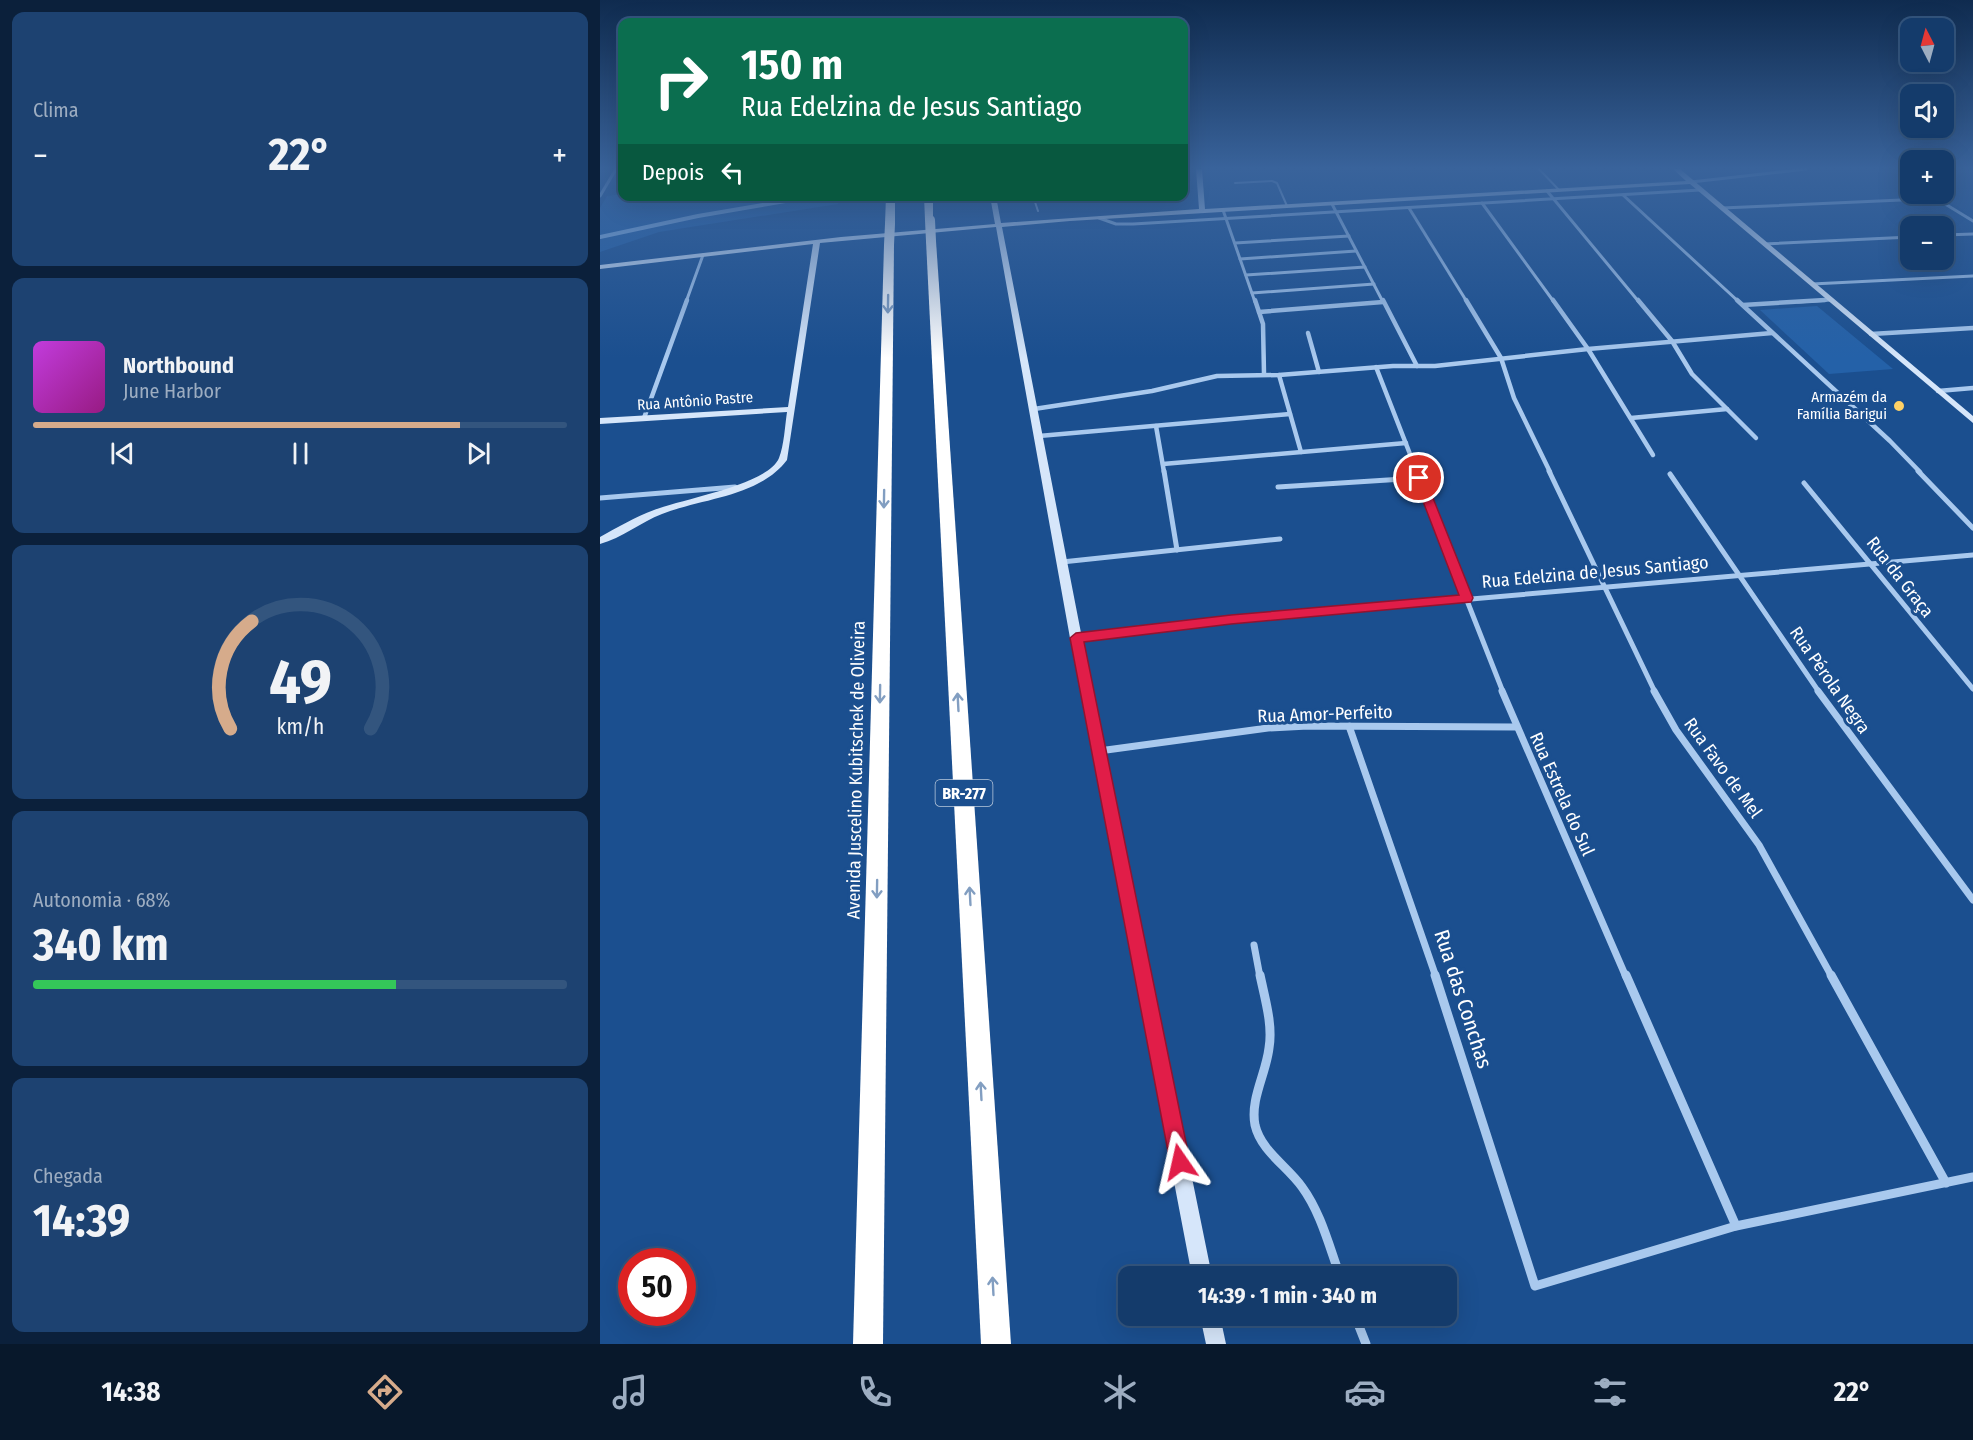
<!DOCTYPE html>
<html lang="pt">
<meta charset="utf-8">
<style>
:root{--surface:#143b6b;--page:#1d4271;--text:#f1f3f6;--muted:#9dadc1;--line:#33557e;--accent:#d6ab8b}
body{margin:0;font-family:"Fira Sans Condensed",sans-serif;background:var(--page);color:var(--text);height:100vh;display:flex;flex-direction:column;font-size:22px;white-space:nowrap}
*{box-sizing:border-box;margin:0}
p{font-size:20px;color:var(--muted)}
.icon{flex:none;width:33px;height:33px;fill:none;stroke:currentColor;stroke-width:2;stroke-linecap:round;stroke-linejoin:round}
.map{position:relative;flex:1;overflow:hidden}
.panel{display:flex;flex-direction:column;gap:12px;padding:12px;background:#0b203b;width:600px}
.panel>*{flex:none}
.top-card{position:absolute;left:18px;top:18px;width:570px;height:183px;border-radius:12px;box-shadow:0 6px 24px #0002,0 0 0 2px var(--line);background:#0b6e4f;color:#fff;overflow:hidden}
.needle{width:39px;rotate:354deg}
.fabs{position:absolute;left:1300px;top:18px;display:grid;gap:12px}
.fabs a{display:grid;place-items:center;width:54px;height:54px;border-radius:12px;background:var(--surface);box-shadow:0 6px 24px #0002,0 0 0 2px var(--line);font-size:30px}
.speed{position:absolute;left:18px;top:1248px;display:flex;gap:12px;font-size:30px;font-weight:700;text-align:center}
.speed>*{display:grid;place-content:center;width:78px;height:78px;border-radius:50%;background:var(--surface);box-shadow:0 6px 24px #0002,0 0 0 2px var(--line);line-height:1}
.speed .limit{border:9px solid #d22;background:#fff;color:#111}
.pin{position:absolute;display:grid;place-items:center;width:51px;height:51px;color:#fff;margin:-26px;border:3px solid #fff;border-radius:50%;box-shadow:0 2px 6px #0007}
.me{position:absolute;width:66px;margin:-33px;rotate:349deg;stroke-linejoin:round;filter:drop-shadow(0 0 4px #0008)}
.turn{display:flex;align-items:center;gap:21px;height:126px;padding:0 24px;font-size:27px}
.turn .icon{width:78px;height:78px;stroke-width:2.5}
.turn b{display:block;font-size:42px;line-height:51px}
.then{display:flex;align-items:center;height:57px;padding:0 24px;background:#0003;gap:12px;font-size:22px}
.big{font-size:45px;font-weight:700;line-height:1.1}
.panel .widget{flex:1;display:flex;flex-direction:column;justify-content:center;gap:9px;min-width:0;padding:0 21px;border-radius:12px;background:var(--page)}
.panel .dial{align-items:center;gap:0}
.dial svg{height:156px;overflow:visible;fill:none;stroke:var(--line);stroke-width:7;stroke-linecap:round;text-anchor:middle}
.dial text{fill:var(--text);stroke:none}
.song{display:flex;align-items:center;gap:18px}
.cover{width:72px;height:72px;border-radius:9px;background:linear-gradient(135deg,hsl(290 70% 55%),hsl(310 70% 35%))}
.played{height:6px;border-radius:3px;background:linear-gradient(90deg,var(--accent) 80%,var(--line) 80%)}
.keys{display:flex;justify-content:space-around;direction:ltr}
.heat{display:flex;justify-content:space-between;align-items:center;font-size:33px;direction:ltr}
.charge{height:9px;border-radius:4px;background:linear-gradient(90deg,#34c759 68%,var(--line) 0)}
.trip{position:absolute;left:518px;top:1266px;width:339px;height:60px;border-radius:12px;background:var(--surface);box-shadow:0 6px 24px #0002,0 0 0 2px var(--line);font-weight:700;line-height:60px;text-align:center}
.tabs{display:flex;height:96px;justify-content:space-around;align-items:center;background:#08182b;color:var(--muted)}
.tabs .icon{width:42px;height:42px}
.tabs .on{color:var(--accent)}
.tabs b{font-size:27px;color:var(--text)}
main{display:flex;flex:1;min-height:0}
.map>svg:first-child{display:block}
.green{fill:#2461a8}
.lines{fill:none;stroke-linecap:round;stroke-linejoin:round}
.stream{stroke:#9cc4f0;stroke-width:4}
.lane{stroke:#a9c9ee;stroke-width:2}
.street-far4{stroke:#a9c9ee;stroke-width:3}
.street-far3{stroke:#a9c9ee;stroke-width:4.5}
.street-far2{stroke:#a9c9ee;stroke-width:5}
.street-far1{stroke:#a9c9ee;stroke-width:7}
.street{stroke:#a9c9ee;stroke-width:9}
.secondary{fill:#d6e6fa;fill-rule:evenodd}
.highway{fill:#fff;fill-rule:evenodd}
.highway-bridge{stroke:#fff;stroke-width:10}
.oneway{stroke:#829ec1}
.route{fill:#e11d48;stroke:#92132f;stroke-width:1.5}
.poi-dot{fill:#ffd166;stroke:#1b4f8f;stroke-width:2}
.labels{text-anchor:middle;dominant-baseline:central;stroke-width:6;stroke-linejoin:round;paint-order:stroke}
.far-poi-label{font-size:15px;fill:#fff;stroke:#1b4f8f;text-anchor:end}
.far-street-label{font-size:15px;fill:#fff;stroke:#1b4f8f}
.shield{fill:#1b4f8f;stroke:#bbcadd;stroke-width:1.5}
.shield-label{font-size:16px;font-weight:bold;fill:#fff}
.street-label{font-size:18px;fill:#fff;stroke:#1b4f8f}
.near-street-label{font-size:21px;fill:#fff;stroke:#1b4f8f}
</style>
<main>
<section class="panel">
<div class="widget"><p>Clima</p>
<div class="heat"><a>−</a><b class="big">22°</b><a>+</a></div>
</div>
<div class="widget">
<div class="song"><i class="cover"></i><div><b>Northbound</b><p>June Harbor</p></div></div>
<div class="played"></div>
<div class="keys"><svg class="icon" aria-label="previous" viewBox="0 0 24 24"><path d="M18 5L8 12l10 7zM5 5v14"/></svg><svg class="icon" aria-label="pause" viewBox="0 0 24 24"><path d="M8 5v14M16 5v14"/></svg><svg class="icon" aria-label="next" viewBox="0 0 24 24"><path d="M6 5l10 7-10 7zM19 5v14"/></svg></div>
</div>
<div class="widget dial"><svg viewBox="0 0 100 80">
<path d="M14 69A42 42 0 1 1 86 69"/>
<path d="M14 69A42 42 0 0 1 25 14" stroke="#d6ab8b"/>
<text x="50" y="56" font-size="32" font-weight="700">49</text>
<text x="50" y="72" font-size="11">km/h</text>
</svg></div>
<div class="widget"><p>Autonomia · 68%</p><b class="big">340 km</b><div class="charge"></div></div>
<div class="widget"><p>Chegada</p><b class="big">14:39</b></div>
</section>
<div class="map">
<svg width="1373" height="1344" viewBox="0 0 1373 1344">
<rect width="100%" height="100%" fill="#1b4f8f"/>
<g class="green">
<polygon points="22,194 22,196 241,197 238,204 59,232 0,252 0,208 7,196"/>
<polygon points="1217,306 1293,369 1229,374 1160,310"/>
</g>
<g class="lines">
<polyline class="stream" points="0,237 98,216 215,196"/>
<g class="lane">
<polyline points="939,169 959,190"/>
<polyline points="635,183 672,181 677,183 687,206"/>
<polyline points="433,196 438,211"/>
</g>
<g class="street-far4">
<polyline points="1091,182 1206,169"/>
<polyline points="947,191 1039,302"/>
<polyline points="1023,195 1139,302"/>
<polyline points="0,196 16,169"/>
<polyline points="1337,199 1373,221"/>
<polyline points="882,203 954,302"/>
<polyline points="732,204 783,302"/>
<polyline points="809,208 867,302"/>
<polyline points="1122,208 1346,198"/>
<polyline points="623,210 655,302"/>
<polyline points="499,218 516,224 533,224 1100,190"/>
<polyline points="1344,235 1373,234"/>
<polyline points="635,243 749,236"/>
<polyline points="1164,244 1311,237"/>
<polyline points="640,259 756,251"/>
<polyline points="646,275 765,267"/>
<polyline points="1212,284 1373,276"/>
<polyline points="652,293 774,284"/>
<polyline points="86,302 103,255"/>
<polyline points="1198,302 1231,300"/>
</g>
<g class="street-far3">
<polyline points="655,300 663,324 664,374"/>
<polyline points="783,300 817,366"/>
<polyline points="866,300 901,358 914,398 950,472"/>
<polyline points="953,300 988,349 1053,455"/>
<polyline points="1038,300 1072,341 1092,374 1156,438"/>
<polyline points="1137,300 1290,441 1320,472"/>
<polyline points="1143,305 1225,300"/>
<polyline points="659,312 783,302"/>
<polyline points="708,333 719,372"/>
<polyline points="1271,334 1373,328"/>
<polyline points="776,367 817,472"/>
<polyline points="679,375 701,452"/>
<polyline points="1338,391 1373,388"/>
<polyline points="434,409 552,391 617,376 679,375 793,366 835,366 988,349 1172,333"/>
<polyline points="44,418 87,300"/>
<polyline points="1031,418 1127,409"/>
<polyline points="556,426 564,472"/>
<polyline points="439,436 690,414"/>
<polyline points="563,464 806,443"/>
</g>
<g class="street-far2">
<polyline points="564,471 577,550"/>
<polyline points="816,471 903,692"/>
<polyline points="949,471 1055,692"/>
<polyline points="1318,471 1373,528"/>
<polyline points="1070,474 1219,692"/>
<polyline points="1204,483 1373,689"/>
<polyline points="678,487 819,478"/>
<polyline points="0,498 135,487"/>
<polyline points="462,562 680,539"/>
<polyline points="476,638 631,620 1373,555"/>
</g>
<g class="street-far1">
<polyline points="902,691 1026,977"/>
<polyline points="1054,691 1076,730 1159,845 1232,977"/>
<polyline points="1218,691 1373,900"/>
<polyline points="749,726 836,977"/>
<polyline points="499,751 668,728 708,726 916,727"/>
<polyline points="654,945 660,977"/>
</g>
<g class="street">
<path d="M 660,975 C 665,999 673,1025 669,1048 C 666,1074 650,1099 655,1125 C 661,1151 687,1166 702,1187 C 721,1213 729,1246 740,1276"/>
<polyline points="835,975 935,1286 1136,1226 1373,1177"/>
<polyline points="1026,975 1136,1226"/>
<polyline points="1231,975 1346,1183"/>
<polyline points="755,1316 766,1344"/>
</g>
<g class="secondary">
<path d="M 596,169 L 602,169 L 605,209 L 1086,181 L 1073,169 L 1080,169 L 1373,416 L 1373,423 L 1090,184 L 470,221 L 402,227 L 482,638 L 612,1276 L 592,1276 L 470,638 L 396,227 L 220,243 L 187,460 C 159,497 103,498 62,514 C 41,522 22,538 0,544 L 0,537 C 18,527 35,517 54,510 C 81,499 168,485 179,458 C 184,446 185,425 187,412 L 0,424 L 0,418 L 188,407 L 213,244 L 0,269 L 0,265 L 241,237 L 395,224 L 390,196 L 396,196 L 401,223 L 599,209 Z"/>
<polygon points="600,1316 620,1316 626,1344 606,1344"/>
</g>
<g class="highway">
<polygon points="286,196 295,196 295,224 290,227 285,224"/>
<polygon points="324,196 333,196 333,222 325,220"/>
<polygon points="331,238 336,241 411,1344 381,1344 326,241"/>
<polygon points="289,242 294,245 283,1344 253,1344 284,245"/>
</g>
<g class="highway-bridge">
<polyline points="330,220 331,241"/>
<polyline points="289,245 290,224"/>
</g>
</g>
<defs><path id="oneway-shaft" d="M-6 0H5M1.5-3L5.5 0L1.5 3" fill="none" stroke-width="1.6" stroke-linecap="round" stroke-linejoin="round" transform="scale(1.5)"/></defs>
<g class="oneway">
<use href="#oneway-shaft" transform="translate(288 304) rotate(91)"/>
<use href="#oneway-shaft" transform="translate(284 499) rotate(91)"/>
<use href="#oneway-shaft" transform="translate(280 694) rotate(91)"/>
<use href="#oneway-shaft" transform="translate(358 702) rotate(-93)"/>
<use href="#oneway-shaft" transform="translate(277 889) rotate(91)"/>
<use href="#oneway-shaft" transform="translate(370 896) rotate(-93)"/>
<use href="#oneway-shaft" transform="translate(381 1091) rotate(-93)"/>
<use href="#oneway-shaft" transform="translate(393 1286) rotate(-93)"/>
</g>
<linearGradient id="sky" x2="0" y2="1"><stop stop-color="#0f2b4f"/><stop offset="0.47" stop-color="#39639b"/><stop offset="1" stop-color="#39639b" stop-opacity="0"/></linearGradient>
<rect width="1373" height="358" fill="url(#sky)"/>
<polygon class="route" points="819,474 825,478 873,598 871,602 631,624 484,642 590,1162 587,1170 580,1173 573,1170 570,1162 470,638 476,633 631,615 859,595 814,478"/>
<circle class="poi-dot" cx="1299" cy="406" r="6"/>
<g class="labels">
<g class="far-poi-label">
<text x="1287" y="397">Armazém da<tspan x="1287" dy="17">Família Barigui</tspan></text>
</g>
<g class="far-street-label">
<text transform="translate(95 401) rotate(-4)">Rua Antônio Pastre</text>
</g>
<rect class="shield" x="335.5" y="780" width="57" height="26" rx="4.5"/>
<g class="shield-label">
<text x="364" y="793">BR-277</text>
</g>
<g class="street-label">
<text transform="translate(995 572) rotate(-5)">Rua Edelzina de Jesus Santiago</text>
<text transform="translate(1300 577) rotate(52)">Rua da Graça</text>
<text transform="translate(1230 680) rotate(55)">Rua Pérola Negra</text>
<text transform="translate(725 714) rotate(-2)">Rua Amor-Perfeito</text>
<text transform="translate(1123 768) rotate(54)">Rua Favo de Mel</text>
<text transform="translate(256 770) rotate(-89)">Avenida Juscelino Kubitschek de Oliveira</text>
<text transform="translate(962 794) rotate(66)">Rua Estrela do Sul</text>
</g>
<g class="near-street-label">
<text transform="translate(863 999) rotate(72)">Rua das Conchas</text>
</g>
</g>
</svg>
<div class="fabs">
<a><svg class="needle" viewBox="-14 -14 28 28"><path d="M0-13l5 13h-10z" fill="#e53935"/><path d="M0 13l5-13h-10z" fill="#9dadc1"/></svg></a>
<a><svg class="icon" aria-label="sound" viewBox="0 0 24 24"><path d="M4 9h4l5-4v14l-5-4H4zM17 9q2 3 0 6"/></svg></a>
<a>+</a>
<a>−</a>
</div>
<div class="speed"><div class="limit">50</div></div>
<div class="pin" style="left:819px;top:478px;background:#d93025"><svg class="icon" aria-label="arrive" viewBox="0 0 24 24"><path d="M6 21V4h12l-3 4 3 4H6"/></svg></div>
<svg class="me" style="left:580px;top:1162px" viewBox="-20 -20 40 40"><path d="M0-17L14 15 0 8-14 15z" fill="#e11d48" stroke="#fff" stroke-width="4"/></svg>
<div class="trip">14:39 · 1 min · 340 m</div>
<div class="top-card">
<div class="turn"><svg class="icon" aria-label="right" viewBox="0 0 24 24"><path d="M7 20v-9h11M14 6l5 5-5 5"/></svg><div><b>150 m</b>Rua Edelzina de Jesus Santiago</div></div>
<div class="then">Depois<svg class="icon" aria-label="left" viewBox="0 0 24 24"><path d="M17 20v-9H6M10 6l-5 5 5 5"/></svg></div>
</div>
</div>
</main>
<nav class="tabs">
<b>14:38</b>
<svg class="icon on" aria-label="directions" viewBox="0 0 24 24"><path d="M12 3l9 9-9 9-9-9zM9 14v-3h6M13 9l2 2-2 2"/></svg>
<svg class="icon" aria-label="music" viewBox="0 0 24 24"><path d="M9 18V5l10-2v13"/><circle cx="6" cy="18" r="3"/><circle cx="16" cy="16" r="3"/></svg>
<svg class="icon" aria-label="phone" viewBox="0 0 24 24"><path d="M5 4h4l2 5-3 2q2 4 5 5l2-3 5 2v4C11 20 4 13 5 4z"/></svg>
<svg class="icon" aria-label="climate" viewBox="0 0 24 24"><path d="M12 3v18M4 7l16 10M4 17L20 7"/></svg>
<svg class="icon" aria-label="car" viewBox="0 0 24 24"><path d="M5 17H2v-5l4-1 3-4h7l3 4 3 1v5h-3M9 17h6M6 11h13"/><circle cx="7" cy="17" r="2"/><circle cx="17" cy="17" r="2"/></svg>
<svg class="icon" aria-label="filters" viewBox="0 0 24 24"><path d="M4 7h16M4 17h16"/><circle cx="9" cy="7" r="2"/><circle cx="15" cy="17" r="2"/></svg>
<b>22°</b>
</nav>
